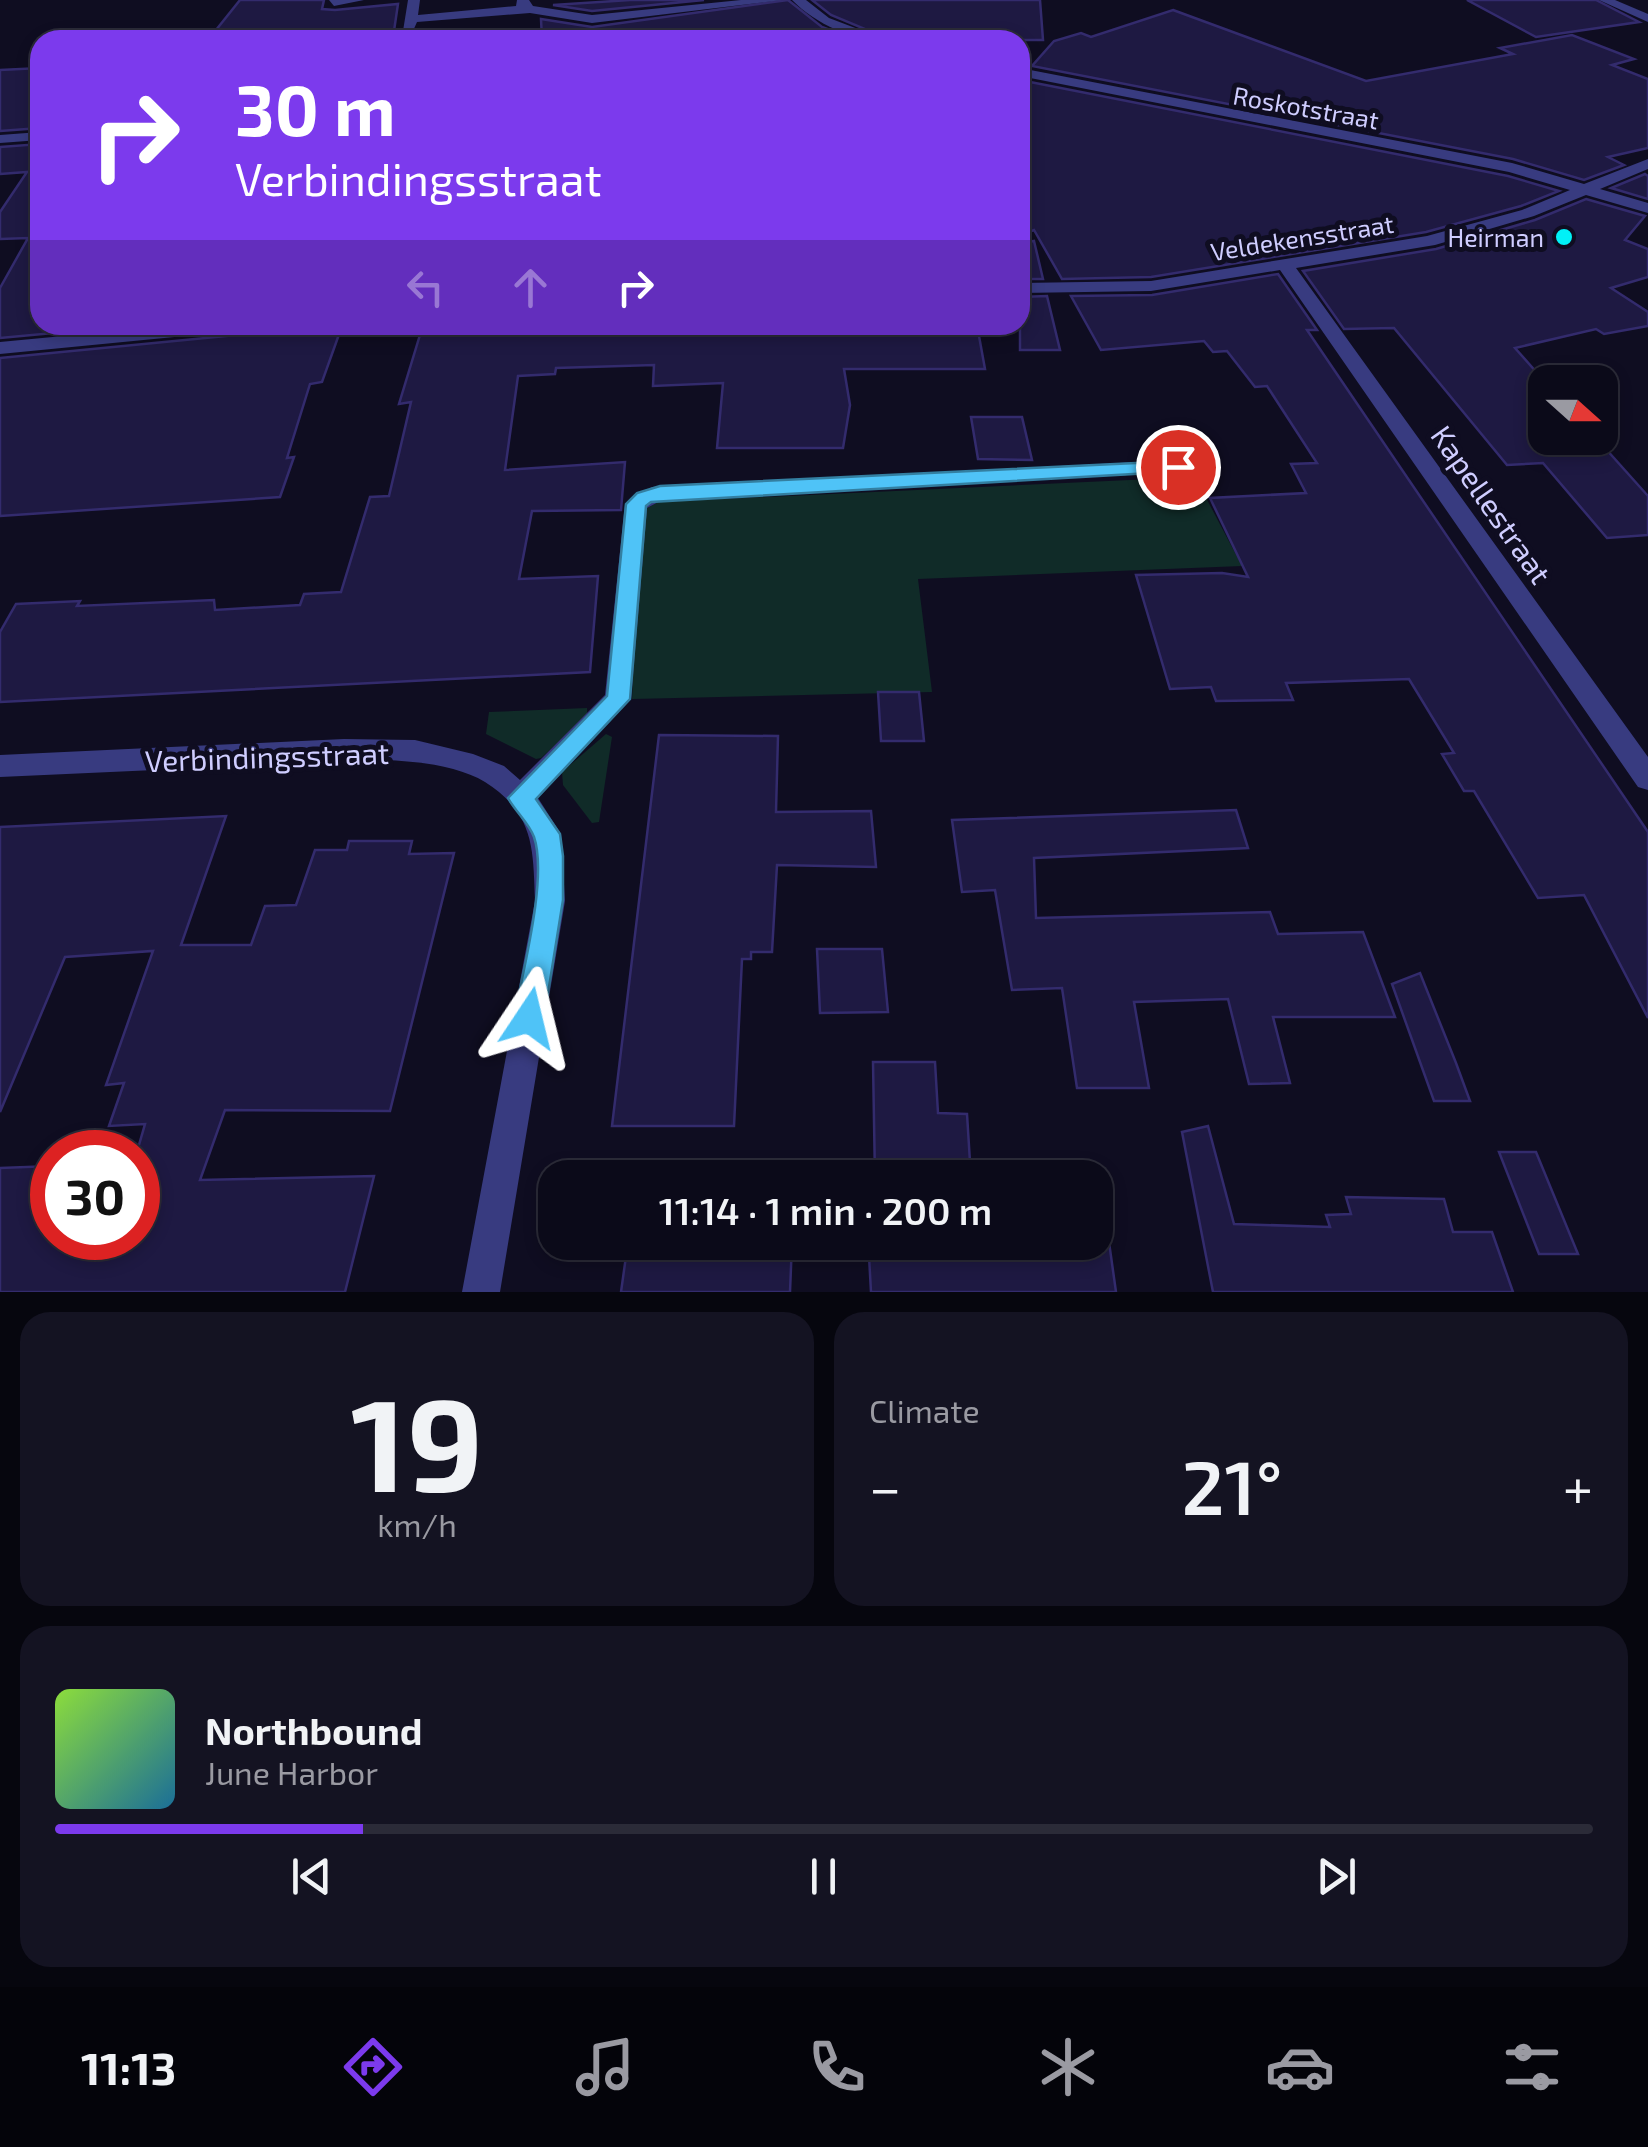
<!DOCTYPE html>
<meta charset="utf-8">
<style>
:root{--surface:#0b0a19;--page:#141322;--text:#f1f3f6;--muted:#9a9aa2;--line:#2b2b38;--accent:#7c3aed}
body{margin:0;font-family:"Exo 2",sans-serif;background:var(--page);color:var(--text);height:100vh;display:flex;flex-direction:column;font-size:38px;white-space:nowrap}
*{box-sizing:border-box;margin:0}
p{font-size:32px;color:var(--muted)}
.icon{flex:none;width:55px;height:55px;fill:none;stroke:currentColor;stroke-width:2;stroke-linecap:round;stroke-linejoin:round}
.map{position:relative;height:1292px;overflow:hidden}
.details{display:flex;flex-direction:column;gap:20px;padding:20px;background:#06060e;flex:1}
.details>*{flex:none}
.guide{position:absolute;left:30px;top:30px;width:1000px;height:305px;border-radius:30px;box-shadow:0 5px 15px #0003,0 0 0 2px var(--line);background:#7c3aed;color:#fff;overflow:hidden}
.needle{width:65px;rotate:111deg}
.buttons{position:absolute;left:1528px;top:365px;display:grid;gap:20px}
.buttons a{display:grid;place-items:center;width:90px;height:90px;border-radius:20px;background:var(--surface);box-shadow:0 5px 15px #0003,0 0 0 2px var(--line);font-size:50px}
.speed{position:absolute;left:30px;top:1130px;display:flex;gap:20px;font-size:50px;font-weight:700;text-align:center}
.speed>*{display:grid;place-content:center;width:130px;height:130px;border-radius:50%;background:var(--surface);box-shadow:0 5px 15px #0003,0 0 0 2px var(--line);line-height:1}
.speed .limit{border:15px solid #d22;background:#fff;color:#111}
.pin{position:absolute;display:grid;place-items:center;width:85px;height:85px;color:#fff;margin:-42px;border:5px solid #fff;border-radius:50%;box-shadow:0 2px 10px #0007}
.me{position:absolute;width:110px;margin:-55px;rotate:10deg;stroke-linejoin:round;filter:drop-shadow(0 0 8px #0008)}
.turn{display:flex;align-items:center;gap:35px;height:210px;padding:0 40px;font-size:45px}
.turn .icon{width:130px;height:130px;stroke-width:2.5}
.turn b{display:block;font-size:70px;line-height:85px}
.lanes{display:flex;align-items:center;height:95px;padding:0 40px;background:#0003;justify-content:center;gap:50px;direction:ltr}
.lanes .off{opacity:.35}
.big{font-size:75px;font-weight:600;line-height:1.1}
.details .card{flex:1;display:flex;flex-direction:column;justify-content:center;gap:15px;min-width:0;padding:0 35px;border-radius:30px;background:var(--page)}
.details .dial{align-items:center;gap:0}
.dial b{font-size:130px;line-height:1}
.song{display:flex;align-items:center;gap:30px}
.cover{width:120px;height:120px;border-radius:15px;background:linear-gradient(135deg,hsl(90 70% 55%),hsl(200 70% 35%))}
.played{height:10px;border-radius:5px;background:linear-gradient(90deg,var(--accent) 20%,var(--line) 20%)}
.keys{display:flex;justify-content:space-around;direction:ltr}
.heat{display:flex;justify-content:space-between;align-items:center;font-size:55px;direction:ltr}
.details .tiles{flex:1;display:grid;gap:20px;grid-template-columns:1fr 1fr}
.card:last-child{grid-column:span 2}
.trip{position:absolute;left:538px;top:1160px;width:575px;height:100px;border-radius:30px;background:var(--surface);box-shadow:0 5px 15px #0003,0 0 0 2px var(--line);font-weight:600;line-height:100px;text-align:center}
.menu{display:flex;height:160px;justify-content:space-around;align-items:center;background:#04040a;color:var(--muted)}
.menu .icon{width:70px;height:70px}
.menu .selected{color:var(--accent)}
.menu b{font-size:45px;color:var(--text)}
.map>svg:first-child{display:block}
.green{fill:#102b28}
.building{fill:#1e1942;stroke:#332b6d;stroke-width:2.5}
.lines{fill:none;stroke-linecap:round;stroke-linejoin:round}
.street{fill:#383b80;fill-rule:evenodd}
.route{fill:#4fc3f7;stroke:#337fa1;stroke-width:2.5}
.poi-dot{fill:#01f1f7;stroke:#0f0d21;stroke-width:4}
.labels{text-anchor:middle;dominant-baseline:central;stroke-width:10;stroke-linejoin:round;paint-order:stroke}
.far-street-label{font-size:25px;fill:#cfcdff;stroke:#0f0d21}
.far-poi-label{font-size:25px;fill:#cfcdff;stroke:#0f0d21;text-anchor:end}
.street-label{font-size:30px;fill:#cfcdff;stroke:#0f0d21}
</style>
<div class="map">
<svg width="1648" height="1292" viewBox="0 0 1648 1292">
<rect width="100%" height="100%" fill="#0f0d21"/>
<g class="green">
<polygon points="1195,477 1242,566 918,579 932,692 632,699 640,512 658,502"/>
<polygon points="587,708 587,716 541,758 536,759 486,734 489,712"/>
<polygon points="606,734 612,737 599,822 592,823 563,785 562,772"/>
</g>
<g class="building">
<polygon points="240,0 324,0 322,9 335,10 398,4 394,31 380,40 208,40"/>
<polygon points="630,0 704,0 592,11 553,5"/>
<polygon points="788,0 822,27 857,40 542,40 541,19 592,27"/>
<polygon points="812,0 1040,0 1043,40 891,40 831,15"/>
<polygon points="1467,0 1596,0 1639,22 1536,37"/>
<polygon points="1173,10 1366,81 1513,54 1500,48 1572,35 1634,59 1612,65 1648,79 1648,148 1608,157 1624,165 1584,180 1513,159 1032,66 1054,41 1081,33 1091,37"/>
<polygon points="40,68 40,128 0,131 0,70"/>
<polygon points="1020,80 1508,176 1559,191 1521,206 1426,232 1151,277 1062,279 1034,230 1020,235"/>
<polygon points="40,144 40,325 139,325 0,338 0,288 28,238 0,239 0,212 27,172 0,174 0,147"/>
<polygon points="1645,174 1648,176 1648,199 1611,188"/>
<polygon points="1586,199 1645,216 1625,240 1648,249 1648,277 1611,288 1648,312 1648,326 1604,334 1596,329 1515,348 1545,382 1545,438 1596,438 1648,496 1648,535 1607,538 1543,463 1507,465 1394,328 1344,329 1303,271 1436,249 1535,220"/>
<polygon points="1034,241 1043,279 1020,279 1020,243"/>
<polygon points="1278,274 1317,330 1307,330 1648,832 1648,1018 1584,895 1538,898 1474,791 1464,791 1442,754 1454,753 1409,679 1286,683 1293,700 1216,701 1211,687 1170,689 1136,575 1222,573 1248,577 1210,498 1306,493 1291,464 1317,463 1267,386 1255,387 1227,351 1213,352 1204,341 1101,350 1071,296 1152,295"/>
<polygon points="1047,296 1060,350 1020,350 1020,297"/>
<polygon points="423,325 977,325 985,369 844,369 850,405 843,448 717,448 723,383 653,386 654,365 556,368 555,374 518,376 505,470 625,462 621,510 532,511 519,579 598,576 590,672 0,702 0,632 16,604 80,601 77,606 214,600 215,610 300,605 304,594 341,592 370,497 389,496 411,402 399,404"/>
<polygon points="342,326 322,382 310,384 287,458 294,457 280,497 0,516 0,358 236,335 245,330 245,334"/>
<polygon points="971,417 1022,417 1032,460 978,459"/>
<polygon points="878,692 919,692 924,741 881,741"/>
<polygon points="659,735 778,736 776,812 871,811 876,867 777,865 772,952 751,952 751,959 742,959 734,1126 612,1126"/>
<polygon points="1236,810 1248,848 1034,858 1036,918 1270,912 1278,934 1363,932 1395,1017 1273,1017 1290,1083 1249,1084 1228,999 1134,1002 1149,1088 1077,1088 1062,988 1012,990 995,890 962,892 952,820"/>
<polygon points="226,816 181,945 251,945 265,906 296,905 315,850 347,850 349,841 412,841 409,854 454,853 390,1111 225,1110 200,1180 374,1176 345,1292 0,1292 0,1168 52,1166 52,1238 138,1238 137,1152 145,1124 109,1126 124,1083 106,1085 153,951 65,957 0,1112 0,827"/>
<polygon points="817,949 882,949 888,1012 820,1013"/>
<polygon points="1420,973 1456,1063 1470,1101 1434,1101 1392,984"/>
<polygon points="873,1062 935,1062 938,1113 967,1114 971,1178 875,1178"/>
<polygon points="1208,1126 1234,1224 1330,1227 1326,1215 1351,1214 1346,1197 1444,1199 1453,1232 1492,1232 1513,1292 1213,1292 1182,1132"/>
<polygon points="1499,1152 1536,1152 1578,1254 1539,1254"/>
<polygon points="628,1242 792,1242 790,1292 621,1292"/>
<polygon points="947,1242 1109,1242 1116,1292 871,1292 869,1256 948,1257"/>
</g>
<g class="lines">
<g class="street">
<polygon points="329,0 364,0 334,6"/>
<polygon points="408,0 420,0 418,15 516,6 517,0 529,0 533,6 592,15 741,0 782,0 592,23 530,13 417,22 409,40 383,40 403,31"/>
<path d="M 792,0 L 806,0 L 829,18 L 887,40 C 852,40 817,25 792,0 Z"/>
<polygon points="1599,0 1615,0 1648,14 1648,22"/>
<polygon points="1020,68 1512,163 1584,184 1648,159 1648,169 1600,189 1648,203 1648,213 1586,195 1534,216 1435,245 1296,268 1648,757 1648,790 1638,787 1280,270 1151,291 1020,293 1020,283 1151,281 1427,236 1522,210 1570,190 1509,172 1020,76"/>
<polygon points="40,132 40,140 0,143 0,135"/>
<polygon points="179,325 245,325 236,331 0,354 0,342"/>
<path d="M 1178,460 L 1186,462 L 1189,467 L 1186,472 L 664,499 L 647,508 L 631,699 L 538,798 L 561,834 L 565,901 L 500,1292 L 462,1292 L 535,901 C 533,849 535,814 485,782 C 426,746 290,763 221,767 C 147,770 74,774 0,777 L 0,755 L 344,739 L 415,740 L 473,754 L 504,766 L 520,780 L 605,695 L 625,504 L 652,487 Z"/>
</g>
</g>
<path class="route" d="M 1178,461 L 1185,463 L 1185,471 L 651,502 L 646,506 L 630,699 L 536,799 L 560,834 L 563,856 L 563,900 L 544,1018 L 539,1028 L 529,1032 L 519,1028 L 514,1018 C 522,974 548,878 534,837 C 529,823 515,811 508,798 L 607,696 L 626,504 L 637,493 L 660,486 Z"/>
<circle class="poi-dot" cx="1564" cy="237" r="10"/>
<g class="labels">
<g class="far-street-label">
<text transform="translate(1306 107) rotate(10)">Roskotstraat</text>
<text transform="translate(1302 237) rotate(-9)">Veldekensstraat</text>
</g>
<g class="far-poi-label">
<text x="1544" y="237">Heirman</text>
</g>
<g class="street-label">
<text transform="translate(1492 504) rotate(55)">Kapellestraat</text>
<text transform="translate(267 756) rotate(-2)">Verbindingsstraat</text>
</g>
</g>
</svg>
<div class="buttons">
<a><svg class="needle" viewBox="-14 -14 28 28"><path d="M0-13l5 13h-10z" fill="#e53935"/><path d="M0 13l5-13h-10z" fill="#9a9aa2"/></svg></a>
</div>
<div class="speed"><div class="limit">30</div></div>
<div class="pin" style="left:1178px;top:467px;background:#d93025"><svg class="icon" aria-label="arrive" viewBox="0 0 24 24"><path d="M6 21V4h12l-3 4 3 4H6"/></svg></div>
<svg class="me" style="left:529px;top:1018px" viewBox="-20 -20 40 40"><path d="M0-17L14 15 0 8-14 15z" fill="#4fc3f7" stroke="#fff" stroke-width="4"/></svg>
<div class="trip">11:14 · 1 min · 200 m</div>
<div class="guide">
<div class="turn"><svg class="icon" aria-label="right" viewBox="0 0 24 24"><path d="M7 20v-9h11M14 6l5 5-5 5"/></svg><div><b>30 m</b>Verbindingsstraat</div></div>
<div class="lanes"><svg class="icon off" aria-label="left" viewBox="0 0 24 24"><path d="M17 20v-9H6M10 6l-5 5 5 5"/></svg><svg class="icon off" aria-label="ahead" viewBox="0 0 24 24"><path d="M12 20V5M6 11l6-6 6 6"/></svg><svg class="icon" aria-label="right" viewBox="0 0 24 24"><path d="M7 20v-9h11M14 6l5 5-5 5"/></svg></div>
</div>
</div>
<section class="details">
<div class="tiles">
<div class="card dial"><b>19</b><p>km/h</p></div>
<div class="card"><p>Climate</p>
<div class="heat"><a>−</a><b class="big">21°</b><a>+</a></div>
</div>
<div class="card">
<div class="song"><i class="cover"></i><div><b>Northbound</b><p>June Harbor</p></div></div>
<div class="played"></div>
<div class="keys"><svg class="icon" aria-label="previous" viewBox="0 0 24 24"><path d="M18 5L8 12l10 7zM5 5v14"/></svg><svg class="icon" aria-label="pause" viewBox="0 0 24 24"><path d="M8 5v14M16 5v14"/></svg><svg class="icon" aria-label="next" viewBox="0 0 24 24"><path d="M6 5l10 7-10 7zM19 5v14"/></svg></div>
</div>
</div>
</section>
<nav class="menu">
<b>11:13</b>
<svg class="icon selected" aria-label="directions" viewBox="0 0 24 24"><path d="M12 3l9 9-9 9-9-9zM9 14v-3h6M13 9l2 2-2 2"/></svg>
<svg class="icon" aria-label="music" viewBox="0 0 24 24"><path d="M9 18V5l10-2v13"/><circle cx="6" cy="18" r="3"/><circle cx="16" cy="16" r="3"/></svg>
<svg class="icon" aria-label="phone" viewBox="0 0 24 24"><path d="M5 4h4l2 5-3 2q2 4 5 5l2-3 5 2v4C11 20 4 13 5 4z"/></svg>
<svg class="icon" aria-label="climate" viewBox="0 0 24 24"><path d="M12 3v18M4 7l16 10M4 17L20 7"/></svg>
<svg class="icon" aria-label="car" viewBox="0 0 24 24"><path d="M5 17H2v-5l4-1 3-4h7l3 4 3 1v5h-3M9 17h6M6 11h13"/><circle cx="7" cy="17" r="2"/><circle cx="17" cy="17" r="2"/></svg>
<svg class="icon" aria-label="filters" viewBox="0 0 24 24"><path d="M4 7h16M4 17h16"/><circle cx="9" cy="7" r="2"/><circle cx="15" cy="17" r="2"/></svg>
</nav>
